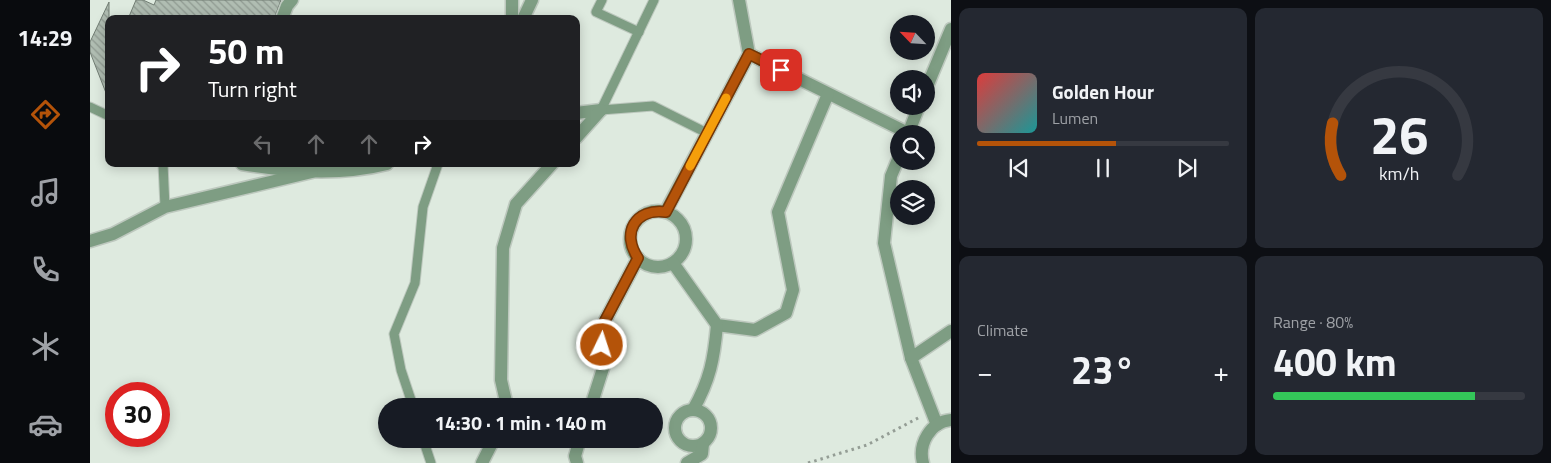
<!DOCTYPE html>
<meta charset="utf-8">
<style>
:root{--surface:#171b24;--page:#242831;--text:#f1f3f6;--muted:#9ea1a6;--line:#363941;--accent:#b45309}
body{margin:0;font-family:"Titillium Web",sans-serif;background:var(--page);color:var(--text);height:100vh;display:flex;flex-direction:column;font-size:19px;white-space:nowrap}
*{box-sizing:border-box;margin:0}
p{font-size:16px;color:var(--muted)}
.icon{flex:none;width:28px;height:28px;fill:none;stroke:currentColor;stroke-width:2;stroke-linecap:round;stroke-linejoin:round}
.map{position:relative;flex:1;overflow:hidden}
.side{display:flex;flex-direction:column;gap:8px;padding:8px;background:#0d0f14;width:600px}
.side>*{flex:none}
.guide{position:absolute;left:15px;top:15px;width:475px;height:152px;border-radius:10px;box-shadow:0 2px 12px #0003;background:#202124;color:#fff;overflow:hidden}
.needle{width:32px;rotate:295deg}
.fabs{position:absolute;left:800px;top:15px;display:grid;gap:10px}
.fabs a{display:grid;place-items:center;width:45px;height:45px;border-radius:50%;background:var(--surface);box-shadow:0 2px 12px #0003;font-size:25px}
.speed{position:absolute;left:15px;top:382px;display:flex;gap:10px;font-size:25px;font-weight:700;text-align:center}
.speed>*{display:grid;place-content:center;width:65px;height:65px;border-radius:50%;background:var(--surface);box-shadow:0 2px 12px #0003;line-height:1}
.speed .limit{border:8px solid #d22;background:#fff;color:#111}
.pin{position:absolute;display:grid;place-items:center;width:42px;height:42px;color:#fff;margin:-21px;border-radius:10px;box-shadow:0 2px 8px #0006}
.me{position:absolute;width:55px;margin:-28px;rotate:4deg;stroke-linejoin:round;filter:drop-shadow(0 0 4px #0008)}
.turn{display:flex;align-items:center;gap:18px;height:105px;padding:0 20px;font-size:22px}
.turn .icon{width:65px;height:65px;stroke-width:2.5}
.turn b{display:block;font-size:35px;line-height:42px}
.lanes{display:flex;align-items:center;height:48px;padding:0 20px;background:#0003;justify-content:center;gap:25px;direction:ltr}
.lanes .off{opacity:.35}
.big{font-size:38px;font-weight:700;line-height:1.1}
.side .card{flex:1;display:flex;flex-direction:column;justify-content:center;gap:8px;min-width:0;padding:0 18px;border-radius:10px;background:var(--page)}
.side .dial{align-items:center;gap:0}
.dial svg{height:130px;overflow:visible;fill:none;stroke:var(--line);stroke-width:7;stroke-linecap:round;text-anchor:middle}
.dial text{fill:var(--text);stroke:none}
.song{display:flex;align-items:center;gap:15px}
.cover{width:60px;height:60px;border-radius:8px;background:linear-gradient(135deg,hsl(0 70% 55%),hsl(180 70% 35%))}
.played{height:5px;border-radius:2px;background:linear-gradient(90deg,var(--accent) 55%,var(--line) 55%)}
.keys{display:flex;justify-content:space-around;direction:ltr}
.heat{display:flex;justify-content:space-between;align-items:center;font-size:28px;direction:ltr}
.charge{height:8px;border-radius:4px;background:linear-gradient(90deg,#34c759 80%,var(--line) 0)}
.side .tiles{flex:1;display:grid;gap:8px;grid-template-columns:repeat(2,1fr)}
.trip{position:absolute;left:288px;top:398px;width:285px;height:50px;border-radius:25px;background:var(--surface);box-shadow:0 2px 12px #0003;font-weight:700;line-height:50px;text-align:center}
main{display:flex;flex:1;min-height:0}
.dock{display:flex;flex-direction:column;width:90px;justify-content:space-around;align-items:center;background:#090b0e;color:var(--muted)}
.dock .icon{width:35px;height:35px}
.dock .active{color:var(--accent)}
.dock b{font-size:22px;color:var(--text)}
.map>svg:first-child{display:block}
.building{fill:url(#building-back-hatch);stroke:#717d73}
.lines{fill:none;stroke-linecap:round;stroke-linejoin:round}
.lane-casing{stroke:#bdc8be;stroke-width:11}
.street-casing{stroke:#bdc8be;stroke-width:15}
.path{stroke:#949d95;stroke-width:3;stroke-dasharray:2.5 4;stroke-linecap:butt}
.lane{stroke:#7e9d83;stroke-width:9}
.street{stroke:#7e9d83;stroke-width:12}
.route-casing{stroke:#753606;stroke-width:12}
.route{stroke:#b45309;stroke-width:9}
.slow{stroke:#f59e0b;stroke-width:9}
</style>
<main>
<nav class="dock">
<b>14:29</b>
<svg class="icon active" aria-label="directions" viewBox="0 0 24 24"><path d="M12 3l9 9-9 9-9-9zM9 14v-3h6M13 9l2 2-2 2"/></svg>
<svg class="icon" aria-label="music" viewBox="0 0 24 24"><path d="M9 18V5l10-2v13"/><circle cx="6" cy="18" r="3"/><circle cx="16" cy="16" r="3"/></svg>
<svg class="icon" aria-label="phone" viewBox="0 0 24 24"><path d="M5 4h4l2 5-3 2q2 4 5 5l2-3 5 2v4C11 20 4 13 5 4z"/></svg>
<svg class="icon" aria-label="climate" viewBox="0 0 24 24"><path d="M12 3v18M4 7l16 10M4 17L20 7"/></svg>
<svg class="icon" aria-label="car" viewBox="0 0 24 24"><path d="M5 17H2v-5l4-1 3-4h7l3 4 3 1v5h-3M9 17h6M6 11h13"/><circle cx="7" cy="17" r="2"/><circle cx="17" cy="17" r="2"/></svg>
</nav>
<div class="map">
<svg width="861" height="463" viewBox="0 0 861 463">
<defs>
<pattern id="building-back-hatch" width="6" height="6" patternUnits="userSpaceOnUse" patternTransform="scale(1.25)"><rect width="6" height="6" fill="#b0bdb2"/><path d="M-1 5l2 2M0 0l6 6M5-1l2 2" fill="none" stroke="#8f9a91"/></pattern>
</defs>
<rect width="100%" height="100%" fill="#deeadf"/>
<g class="building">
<polygon points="46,0 53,0 64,5 66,0 191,0 184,19 38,19"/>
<polygon points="19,2 19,98 18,98 0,52 0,42"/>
</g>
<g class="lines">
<g class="lane-casing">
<g id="lane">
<polyline points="512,0 506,12 549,32"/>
<polyline points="564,0 511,110 563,106 617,133"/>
<polyline points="0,107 19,116"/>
<polyline points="73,164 75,207"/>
<polyline points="323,406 311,370 304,334 325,283 333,207 348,164"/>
<polyline points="333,439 341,463"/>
</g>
</g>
<g class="street-casing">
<g id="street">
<polyline points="192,19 197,6 202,0"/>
<polyline points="422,19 422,0"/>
<polyline points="433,19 442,0"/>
<polyline points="659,54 818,133"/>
<polyline points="836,89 861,29"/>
<polyline points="486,113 511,110"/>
<polyline points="818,134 829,106"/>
<polyline points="486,138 511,110"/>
<polyline points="809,157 801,176 794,243 821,358 847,425"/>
<path d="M 152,164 C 198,172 250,176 297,164"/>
<polyline points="576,211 659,54 649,0"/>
<circle cx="568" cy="239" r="28"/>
<polyline points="0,241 23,234 75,207 222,172"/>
<polyline points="583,263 627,325 665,330 696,313 703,290 688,212 738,94"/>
<polyline points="821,358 861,331"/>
<polyline points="417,406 411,380 413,248 426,204 462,164"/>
<polyline points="501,406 516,359 509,332 548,258"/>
<circle cx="603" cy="428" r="18"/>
<path d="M 603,410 C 620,380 624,359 627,325"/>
<polyline points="392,463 404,439"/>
<polyline points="487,463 485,456 490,439"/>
<polyline points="597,463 612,454 613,444"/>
<path d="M 833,463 C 828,444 840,422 861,420"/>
</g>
</g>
<polyline class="path" points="718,463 777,445 830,417"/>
<use href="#lane" class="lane"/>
<use href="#street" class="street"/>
</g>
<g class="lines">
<g class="route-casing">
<path id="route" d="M 512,345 L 509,332 L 548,258 C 531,233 545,208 576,212 L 659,54 L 691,70"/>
</g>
<use href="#route" class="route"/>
<polyline class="slow" points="600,166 636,98"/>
</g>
</svg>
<div class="fabs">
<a><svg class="needle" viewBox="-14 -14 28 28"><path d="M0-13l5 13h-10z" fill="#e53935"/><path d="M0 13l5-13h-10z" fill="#9ea1a6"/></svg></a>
<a><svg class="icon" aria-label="sound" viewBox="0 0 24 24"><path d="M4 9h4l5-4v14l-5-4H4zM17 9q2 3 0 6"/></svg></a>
<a><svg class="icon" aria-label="search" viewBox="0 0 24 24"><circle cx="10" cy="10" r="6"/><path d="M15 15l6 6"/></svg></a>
<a><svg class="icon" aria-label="layers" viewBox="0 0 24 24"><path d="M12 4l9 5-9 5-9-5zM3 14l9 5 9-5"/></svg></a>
</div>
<div class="speed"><div class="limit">30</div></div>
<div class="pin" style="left:691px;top:70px;background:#d93025"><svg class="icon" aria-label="arrive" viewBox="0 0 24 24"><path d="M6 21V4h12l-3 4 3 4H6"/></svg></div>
<svg class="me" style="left:512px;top:345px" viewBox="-20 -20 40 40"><circle r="17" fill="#b45309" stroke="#fff" stroke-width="3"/><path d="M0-11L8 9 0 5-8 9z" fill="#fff"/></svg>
<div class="trip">14:30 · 1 min · 140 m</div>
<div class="guide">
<div class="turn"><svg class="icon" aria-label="right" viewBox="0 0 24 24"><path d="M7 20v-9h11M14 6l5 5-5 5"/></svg><div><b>50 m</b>Turn right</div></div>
<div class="lanes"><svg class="icon off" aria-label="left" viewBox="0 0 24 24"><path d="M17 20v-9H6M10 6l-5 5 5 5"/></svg><svg class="icon off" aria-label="ahead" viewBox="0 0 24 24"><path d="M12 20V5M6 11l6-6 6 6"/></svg><svg class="icon off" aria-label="ahead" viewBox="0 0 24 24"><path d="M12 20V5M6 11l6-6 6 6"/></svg><svg class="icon" aria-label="right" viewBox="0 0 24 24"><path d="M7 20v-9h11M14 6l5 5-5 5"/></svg></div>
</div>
</div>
<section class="side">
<div class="tiles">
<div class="card">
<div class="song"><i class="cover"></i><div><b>Golden Hour</b><p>Lumen</p></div></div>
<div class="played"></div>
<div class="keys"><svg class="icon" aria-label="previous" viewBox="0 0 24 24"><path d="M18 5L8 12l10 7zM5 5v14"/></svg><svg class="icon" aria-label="pause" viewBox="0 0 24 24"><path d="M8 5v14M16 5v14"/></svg><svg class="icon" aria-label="next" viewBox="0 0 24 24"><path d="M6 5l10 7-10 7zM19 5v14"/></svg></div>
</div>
<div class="card dial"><svg viewBox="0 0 100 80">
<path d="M14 69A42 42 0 1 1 86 69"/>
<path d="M14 69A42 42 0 0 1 9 37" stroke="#b45309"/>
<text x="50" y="56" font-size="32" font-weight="700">26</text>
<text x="50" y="72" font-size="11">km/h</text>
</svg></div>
<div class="card"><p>Climate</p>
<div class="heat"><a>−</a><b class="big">23°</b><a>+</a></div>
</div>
<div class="card"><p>Range · 80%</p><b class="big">400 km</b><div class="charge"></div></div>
</div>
</section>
</main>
